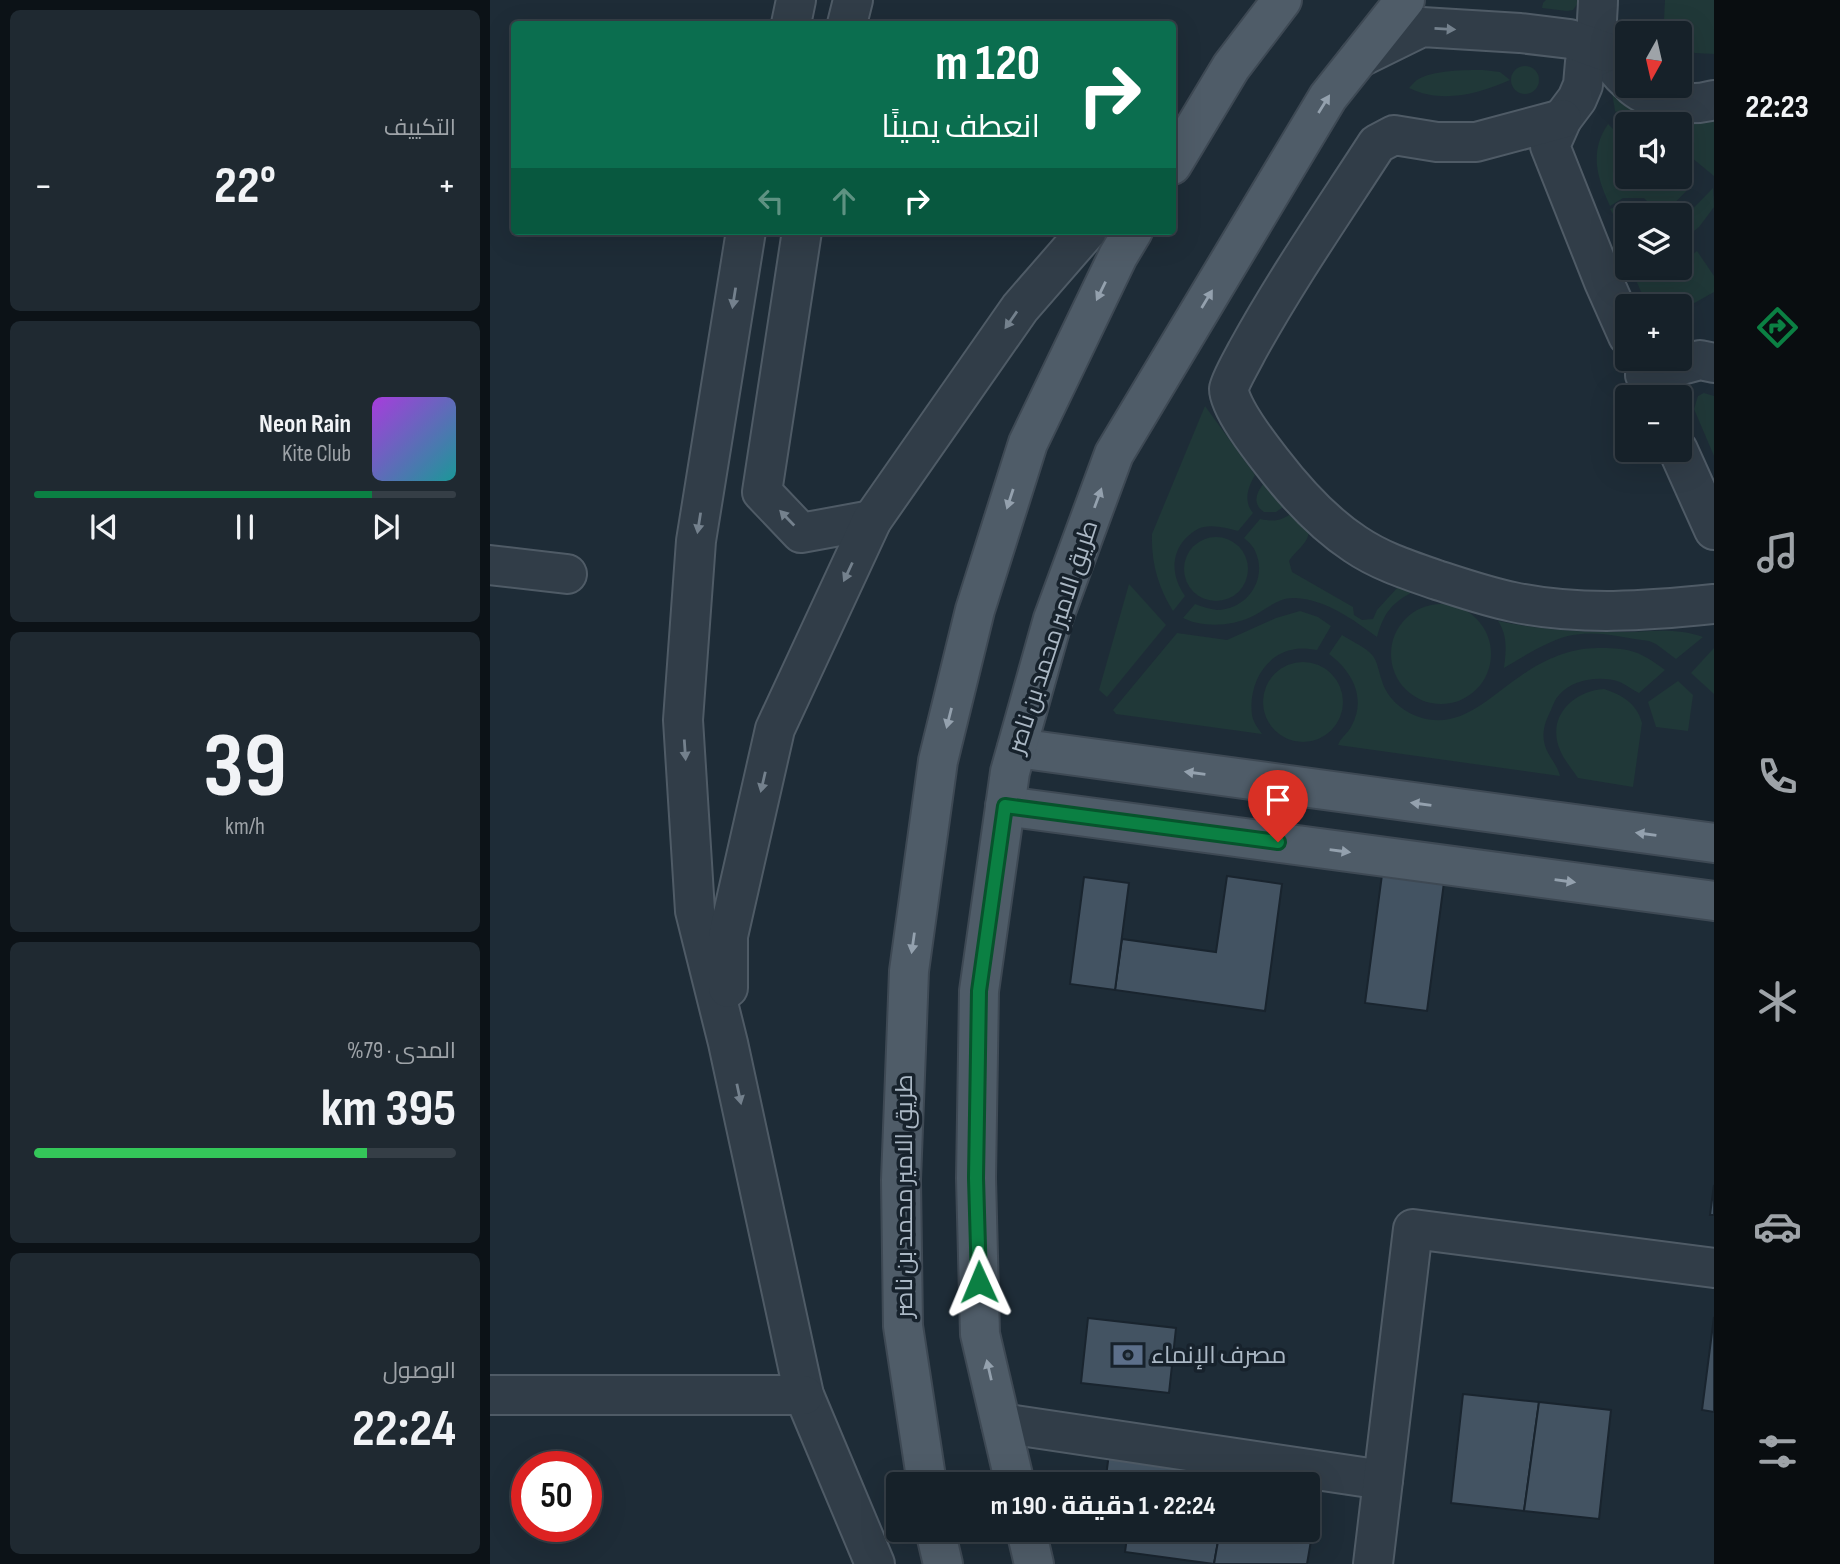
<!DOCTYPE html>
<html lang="ar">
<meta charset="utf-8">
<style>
:root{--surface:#162129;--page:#1f2931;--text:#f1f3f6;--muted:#9ea3a8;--line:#353e46;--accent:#0b8043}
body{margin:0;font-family:"Sofia Sans Condensed",Cairo,sans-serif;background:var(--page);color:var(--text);direction:rtl;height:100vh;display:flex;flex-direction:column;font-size:26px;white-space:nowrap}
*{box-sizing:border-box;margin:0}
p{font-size:23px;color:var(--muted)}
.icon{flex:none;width:38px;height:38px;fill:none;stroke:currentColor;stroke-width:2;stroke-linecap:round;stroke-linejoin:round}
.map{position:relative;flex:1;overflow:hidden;direction:ltr}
.side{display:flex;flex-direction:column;gap:10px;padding:10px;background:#0c1217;width:490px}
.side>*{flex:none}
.guide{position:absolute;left:21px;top:21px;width:665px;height:214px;border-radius:7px;box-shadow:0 7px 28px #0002,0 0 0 2px var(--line);direction:rtl;background:#0b6e4f;color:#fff;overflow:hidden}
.needle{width:46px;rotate:188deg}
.tools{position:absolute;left:1125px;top:21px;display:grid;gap:14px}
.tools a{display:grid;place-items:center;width:77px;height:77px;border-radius:7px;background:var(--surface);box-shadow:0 7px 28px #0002,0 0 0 2px var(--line);font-size:35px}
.speed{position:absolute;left:21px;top:1451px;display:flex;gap:14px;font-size:35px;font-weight:700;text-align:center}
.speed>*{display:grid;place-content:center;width:91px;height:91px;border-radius:50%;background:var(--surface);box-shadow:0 7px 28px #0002,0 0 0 2px var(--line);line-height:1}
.speed .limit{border:10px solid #d22;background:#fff;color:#111}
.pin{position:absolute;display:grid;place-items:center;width:60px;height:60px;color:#fff;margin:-72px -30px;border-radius:50% 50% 50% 0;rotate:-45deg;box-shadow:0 0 7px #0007}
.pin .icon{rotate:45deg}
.me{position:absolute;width:77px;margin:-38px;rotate:359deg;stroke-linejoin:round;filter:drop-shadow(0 0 5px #0008)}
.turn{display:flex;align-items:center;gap:24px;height:147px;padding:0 21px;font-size:32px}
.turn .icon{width:91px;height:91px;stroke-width:2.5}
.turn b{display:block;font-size:49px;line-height:60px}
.lanes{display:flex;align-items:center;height:66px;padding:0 21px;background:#0003;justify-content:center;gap:35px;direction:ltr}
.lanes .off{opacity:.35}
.big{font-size:52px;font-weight:700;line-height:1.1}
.side .card{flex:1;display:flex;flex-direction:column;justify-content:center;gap:10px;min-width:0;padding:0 24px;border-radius:10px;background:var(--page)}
.side .dial{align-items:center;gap:0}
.dial b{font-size:91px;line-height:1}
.song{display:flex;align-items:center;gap:21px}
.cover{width:84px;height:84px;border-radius:10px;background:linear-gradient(135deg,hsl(280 70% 55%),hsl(180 70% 35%))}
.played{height:7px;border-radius:4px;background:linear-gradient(90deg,var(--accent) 80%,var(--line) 80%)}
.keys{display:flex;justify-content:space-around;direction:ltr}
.heat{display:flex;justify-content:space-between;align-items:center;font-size:38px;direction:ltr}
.charge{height:10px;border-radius:5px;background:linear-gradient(90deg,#34c759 79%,var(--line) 0)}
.trip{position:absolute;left:396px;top:1472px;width:434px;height:70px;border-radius:7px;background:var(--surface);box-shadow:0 7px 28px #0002,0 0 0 2px var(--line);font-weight:700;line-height:70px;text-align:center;direction:rtl}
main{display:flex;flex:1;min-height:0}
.menu{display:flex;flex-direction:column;width:126px;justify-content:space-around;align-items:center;background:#090d10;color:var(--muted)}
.menu .icon{width:49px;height:49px}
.menu .current{color:var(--accent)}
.menu b{font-size:32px;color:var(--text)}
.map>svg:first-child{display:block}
.green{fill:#203838}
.building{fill:#435362;stroke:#19242e;stroke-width:2}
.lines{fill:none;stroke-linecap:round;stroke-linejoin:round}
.minor-casing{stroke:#4f5b66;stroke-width:42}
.major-casing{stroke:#3e4954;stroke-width:42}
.minor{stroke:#313d48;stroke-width:38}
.major{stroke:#4f5c68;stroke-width:38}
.oneway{fill:#74818d}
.oneway2{fill:#94a1ae}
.route-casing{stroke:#07532c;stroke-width:18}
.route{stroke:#0b8043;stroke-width:12}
.labels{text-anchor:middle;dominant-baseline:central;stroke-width:7;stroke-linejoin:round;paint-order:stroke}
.street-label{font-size:24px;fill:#abb8c5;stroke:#17222c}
.poi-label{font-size:24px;fill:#abb8c5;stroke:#17222c;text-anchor:start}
</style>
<main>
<nav class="menu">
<b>22:23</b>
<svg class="icon current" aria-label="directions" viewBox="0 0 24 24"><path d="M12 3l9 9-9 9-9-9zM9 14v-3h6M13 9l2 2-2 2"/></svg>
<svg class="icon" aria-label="music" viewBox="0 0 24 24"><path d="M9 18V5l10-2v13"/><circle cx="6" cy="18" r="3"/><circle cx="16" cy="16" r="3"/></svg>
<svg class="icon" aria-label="phone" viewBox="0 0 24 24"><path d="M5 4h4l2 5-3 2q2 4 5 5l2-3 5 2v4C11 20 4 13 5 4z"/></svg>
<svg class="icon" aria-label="climate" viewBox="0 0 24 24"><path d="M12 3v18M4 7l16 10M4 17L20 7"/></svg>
<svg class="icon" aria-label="car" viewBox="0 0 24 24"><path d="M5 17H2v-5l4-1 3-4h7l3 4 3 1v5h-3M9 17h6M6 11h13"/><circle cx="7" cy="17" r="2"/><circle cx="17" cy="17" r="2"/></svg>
<svg class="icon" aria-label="filters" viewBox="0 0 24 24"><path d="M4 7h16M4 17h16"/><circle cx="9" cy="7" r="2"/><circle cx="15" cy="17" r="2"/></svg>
</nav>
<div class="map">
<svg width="1224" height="1564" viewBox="0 0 1224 1564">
<rect width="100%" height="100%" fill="#1e2c37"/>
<g class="green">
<polygon points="1056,0 1090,0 1083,10 1077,11 1052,8 1053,3"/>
<polygon points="1175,0 1224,0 1224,54 1205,53 1190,44 1190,33 1180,33 1174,19"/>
<circle cx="1035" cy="80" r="14"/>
<path d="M 993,70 L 1010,72 L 1020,80 C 988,94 952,104 919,88 C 922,85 924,82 927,80 C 942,70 976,70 993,70 Z"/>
<polygon points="1122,92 1224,119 1224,176 1190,148 1190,124 1144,124 1125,111"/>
<path d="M 1118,124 L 1128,134 L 1126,148 L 1126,164 L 1137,174 L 1138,177 C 1144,177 1146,180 1149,186 L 1164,191 C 1180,186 1185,180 1202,185 L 1173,215 L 1168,215 L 1167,211 L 1154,198 L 1133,198 L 1120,206 C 1107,177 1099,152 1118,124 Z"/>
<polygon points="1223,188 1224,207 1209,227 1190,242 1190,222"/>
<polygon points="1141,202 1154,204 1161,215 1138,215 1137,238 1120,209 1132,204"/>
<polygon points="1207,251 1224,276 1224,292 1190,311 1190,306 1169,306 1167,301 1154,299 1141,268 1160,268 1169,276 1184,268 1190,268 1190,264"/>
<polygon points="1214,393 1224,396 1224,456 1204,409 1208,396"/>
<path d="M 715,406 L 765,475 C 758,487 753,501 763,513 L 748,531 C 737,528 725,525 714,527 C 707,528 700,534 695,539 C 680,556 682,577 695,596 L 683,611 C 668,587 661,562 662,534 Z"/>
<path d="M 774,483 L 796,505 L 786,512 L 774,512 C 762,504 766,493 774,483 Z"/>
<path d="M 803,512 L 819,531 C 818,544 806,550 799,561 L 802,572 L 863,607 L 864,615 L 872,620 L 883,619 L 887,610 L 908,587 L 924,591 C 902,603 894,612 887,637 C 864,620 835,599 805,598 C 788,597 776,610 761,617 C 742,626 713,628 693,618 L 705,604 C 712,607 720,609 727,610 C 755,610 776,582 767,556 C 765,548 760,543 754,538 L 770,519 C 784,522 792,521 803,512 Z"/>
<circle cx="726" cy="569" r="32"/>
<polygon points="639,584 676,625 617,697 609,690"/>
<circle cx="951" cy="654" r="50"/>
<path d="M 810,611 L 828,617 L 841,626 L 827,650 C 820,649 813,648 806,649 C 775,653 758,685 762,715 C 763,722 768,728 772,734 L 626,714 L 623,710 L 687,633 L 737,640 L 786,618 Z"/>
<path d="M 1008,621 C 1045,629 1084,632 1122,632 C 1153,633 1183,626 1213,637 L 1186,659 L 1166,644 L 1159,641 C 1135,638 1107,630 1083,635 C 1063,638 1032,657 1014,668 C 1016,651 1018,636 1008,621 Z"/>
<path d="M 852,635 C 861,641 876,647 883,656 C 888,663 889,673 892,681 C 897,698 912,711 929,717 C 971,731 1000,696 1032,675 C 1055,659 1082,647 1111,648 C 1141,648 1151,652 1175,670 L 1149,693 C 1143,690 1136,685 1130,682 C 1111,675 1082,679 1069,695 C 1065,699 1063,705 1061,710 C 1056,720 1052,730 1054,741 C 1056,755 1067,763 1070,776 L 848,745 C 851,737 857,734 861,727 C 877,699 863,672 839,654 Z"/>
<polygon points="1224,648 1224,694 1201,673"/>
<circle cx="813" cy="702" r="40"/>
<polygon points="1188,681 1203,695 1198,731 1166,727 1158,702"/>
<path d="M 1114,689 C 1133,695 1147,704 1152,723 L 1143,787 L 1088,778 C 1082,769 1074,760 1070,750 C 1056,717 1083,691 1114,689 Z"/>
</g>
<g class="building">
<polygon points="893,867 955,875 937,1011 875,1003"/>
<polygon points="737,876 792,884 775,1011 625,990 632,939 726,952"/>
<polygon points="594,877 639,883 625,990 580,984"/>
<polygon points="1224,1185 1224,1215 1220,1215"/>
<polygon points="1224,1317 1224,1412 1212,1410"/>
<polygon points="598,1318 686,1328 679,1393 591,1383"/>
<polygon points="973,1394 1049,1402 1034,1511 961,1503"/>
<polygon points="1049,1402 1121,1410 1109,1519 1034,1511"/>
<polygon points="620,1446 741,1465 737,1484 615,1484"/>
<polygon points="741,1465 831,1481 822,1535 791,1530 817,1530 817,1484 737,1484"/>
<polygon points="638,1530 730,1530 724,1564 635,1552"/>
<polygon points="730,1530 791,1530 822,1535 817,1564 724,1564"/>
</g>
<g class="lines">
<g class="minor-casing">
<g id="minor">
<path d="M 1108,0 C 1108,7 1107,15 1107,22 C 1109,43 1122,67 1138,81"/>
<polyline points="301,24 306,0"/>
<polyline points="357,24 363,0"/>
<polyline points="1116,52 1095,62 1093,85 1087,99 1072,119 1060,146 1114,282 1138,336"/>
<polyline points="869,58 932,27 1030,33 1080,39 1116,52"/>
<path d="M 1143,86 C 1163,103 1200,107 1224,100"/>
<path d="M 1072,119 L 986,142 L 947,142 L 904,135 L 887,144 C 843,212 796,280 757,351 C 753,359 740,381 739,389 C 739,407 771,448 782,462 C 805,492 833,523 865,544 C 890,561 918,570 947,580 C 972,588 998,597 1023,602 C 1089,616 1158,611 1224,604"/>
<polyline points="256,231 206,541 193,720 205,911 238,1043 314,1395 385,1564"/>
<polyline points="312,231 272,492 311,533 382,520"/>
<polyline points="1155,375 1210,360 1224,363"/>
<polyline points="1188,450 1224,530"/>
<polyline points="0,565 77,574"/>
<polyline points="238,988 238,936 285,729 382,520 530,308 597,231"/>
<polyline points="0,1395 314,1395"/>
<polyline points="511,1423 893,1480"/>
<polyline points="883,1564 923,1229 1224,1268"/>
</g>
</g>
<g class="major-casing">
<g id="major">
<polyline points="682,165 741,67 792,0"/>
<polyline points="527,748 1224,843"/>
<polyline points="515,806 1224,901"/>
<polyline points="437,1484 413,1326 411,1180 419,971 448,761 485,610 538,443 628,256 643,231"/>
<polyline points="525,1484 490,1334 486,1178 489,991 520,772 563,619 624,454 838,97 915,0"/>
<polyline points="445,1530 453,1564"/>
<polyline points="536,1530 544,1564"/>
</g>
</g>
<use href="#minor" class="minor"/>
<use href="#major" class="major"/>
</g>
<defs><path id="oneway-solid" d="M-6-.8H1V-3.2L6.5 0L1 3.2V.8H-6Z" transform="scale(1.75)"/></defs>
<g class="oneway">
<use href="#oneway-solid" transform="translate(955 29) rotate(3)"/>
<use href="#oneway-solid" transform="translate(244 298) rotate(99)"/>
<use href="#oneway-solid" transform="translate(521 320) rotate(125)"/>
<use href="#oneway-solid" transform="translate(297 518) rotate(-134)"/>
<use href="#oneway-solid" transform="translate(209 523) rotate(99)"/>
<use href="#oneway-solid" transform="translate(358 572) rotate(115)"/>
<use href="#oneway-solid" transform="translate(195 750) rotate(86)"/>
<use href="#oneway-solid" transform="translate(273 782) rotate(103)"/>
<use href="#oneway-solid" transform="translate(249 1094) rotate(78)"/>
</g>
<g class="oneway2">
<use href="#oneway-solid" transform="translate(834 104) rotate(-58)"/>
<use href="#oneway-solid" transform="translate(611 291) rotate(116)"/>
<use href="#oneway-solid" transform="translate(717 299) rotate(-59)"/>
<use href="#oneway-solid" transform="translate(608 498) rotate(-70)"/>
<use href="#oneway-solid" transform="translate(520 499) rotate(108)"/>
<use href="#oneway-solid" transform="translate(459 718) rotate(104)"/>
<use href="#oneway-solid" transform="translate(705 773) rotate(-172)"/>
<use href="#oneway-solid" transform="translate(931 804) rotate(-172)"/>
<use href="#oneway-solid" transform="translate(1156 834) rotate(-172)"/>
<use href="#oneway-solid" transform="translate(850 851) rotate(8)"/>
<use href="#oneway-solid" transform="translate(1075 881) rotate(8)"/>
<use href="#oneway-solid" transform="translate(423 943) rotate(98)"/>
<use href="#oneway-solid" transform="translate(499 1370) rotate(-103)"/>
</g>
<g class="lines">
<g class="route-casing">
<polyline id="route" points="489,1282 486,1178 489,991 515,806 788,842"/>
</g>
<use href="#route" class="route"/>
</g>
<defs>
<g id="bank-bare" transform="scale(2.415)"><path d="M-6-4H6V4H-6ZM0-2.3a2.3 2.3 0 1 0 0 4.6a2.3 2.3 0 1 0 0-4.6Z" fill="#5c6f8a" stroke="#17222c" stroke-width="2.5" paint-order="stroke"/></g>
</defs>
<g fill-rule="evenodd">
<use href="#bank-bare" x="638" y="1355"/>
</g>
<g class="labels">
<g class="street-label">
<text transform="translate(563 637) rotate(-72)">طريق الامير محمد بن ناصر</text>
<text transform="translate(414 1196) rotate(-90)">طريق الامير محمد بن ناصر</text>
</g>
<g class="poi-label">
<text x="661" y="1355">مصرف الإنماء</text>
</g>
</g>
</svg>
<div class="tools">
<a><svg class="needle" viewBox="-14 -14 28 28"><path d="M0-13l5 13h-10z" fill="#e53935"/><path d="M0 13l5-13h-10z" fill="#9ea3a8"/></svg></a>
<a><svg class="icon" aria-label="sound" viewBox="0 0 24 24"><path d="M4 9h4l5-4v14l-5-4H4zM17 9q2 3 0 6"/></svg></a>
<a><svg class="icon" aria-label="layers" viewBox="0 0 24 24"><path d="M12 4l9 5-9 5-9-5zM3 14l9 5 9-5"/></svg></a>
<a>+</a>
<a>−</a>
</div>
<div class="speed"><div class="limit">50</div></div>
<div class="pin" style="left:788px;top:842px;background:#d93025"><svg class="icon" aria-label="arrive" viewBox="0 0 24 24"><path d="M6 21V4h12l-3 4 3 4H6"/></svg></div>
<svg class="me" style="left:489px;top:1282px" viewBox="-20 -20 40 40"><path d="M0-17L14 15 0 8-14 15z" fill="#0b8043" stroke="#fff" stroke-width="4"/></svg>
<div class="trip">22:24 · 1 دقيقة · 190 m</div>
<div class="guide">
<div class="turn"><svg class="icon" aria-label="right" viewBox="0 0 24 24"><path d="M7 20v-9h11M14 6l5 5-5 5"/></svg><div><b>120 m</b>انعطف يمينًا</div></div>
<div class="lanes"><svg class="icon off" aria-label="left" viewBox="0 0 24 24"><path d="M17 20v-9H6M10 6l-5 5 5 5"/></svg><svg class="icon off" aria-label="ahead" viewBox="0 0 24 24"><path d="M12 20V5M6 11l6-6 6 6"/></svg><svg class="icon" aria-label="right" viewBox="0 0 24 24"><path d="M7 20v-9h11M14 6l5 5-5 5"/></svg></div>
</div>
</div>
<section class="side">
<div class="card"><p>التكييف</p>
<div class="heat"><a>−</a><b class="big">22°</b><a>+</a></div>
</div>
<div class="card">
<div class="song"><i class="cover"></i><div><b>Neon Rain</b><p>Kite Club</p></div></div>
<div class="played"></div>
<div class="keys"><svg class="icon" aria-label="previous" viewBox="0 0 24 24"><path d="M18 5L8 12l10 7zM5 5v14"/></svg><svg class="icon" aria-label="pause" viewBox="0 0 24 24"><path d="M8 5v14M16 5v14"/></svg><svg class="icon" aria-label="next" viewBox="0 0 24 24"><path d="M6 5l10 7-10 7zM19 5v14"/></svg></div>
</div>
<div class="card dial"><b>39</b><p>km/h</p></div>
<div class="card"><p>المدى · 79%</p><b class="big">395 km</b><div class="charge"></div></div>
<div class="card"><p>الوصول</p><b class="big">22:24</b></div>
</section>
</main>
